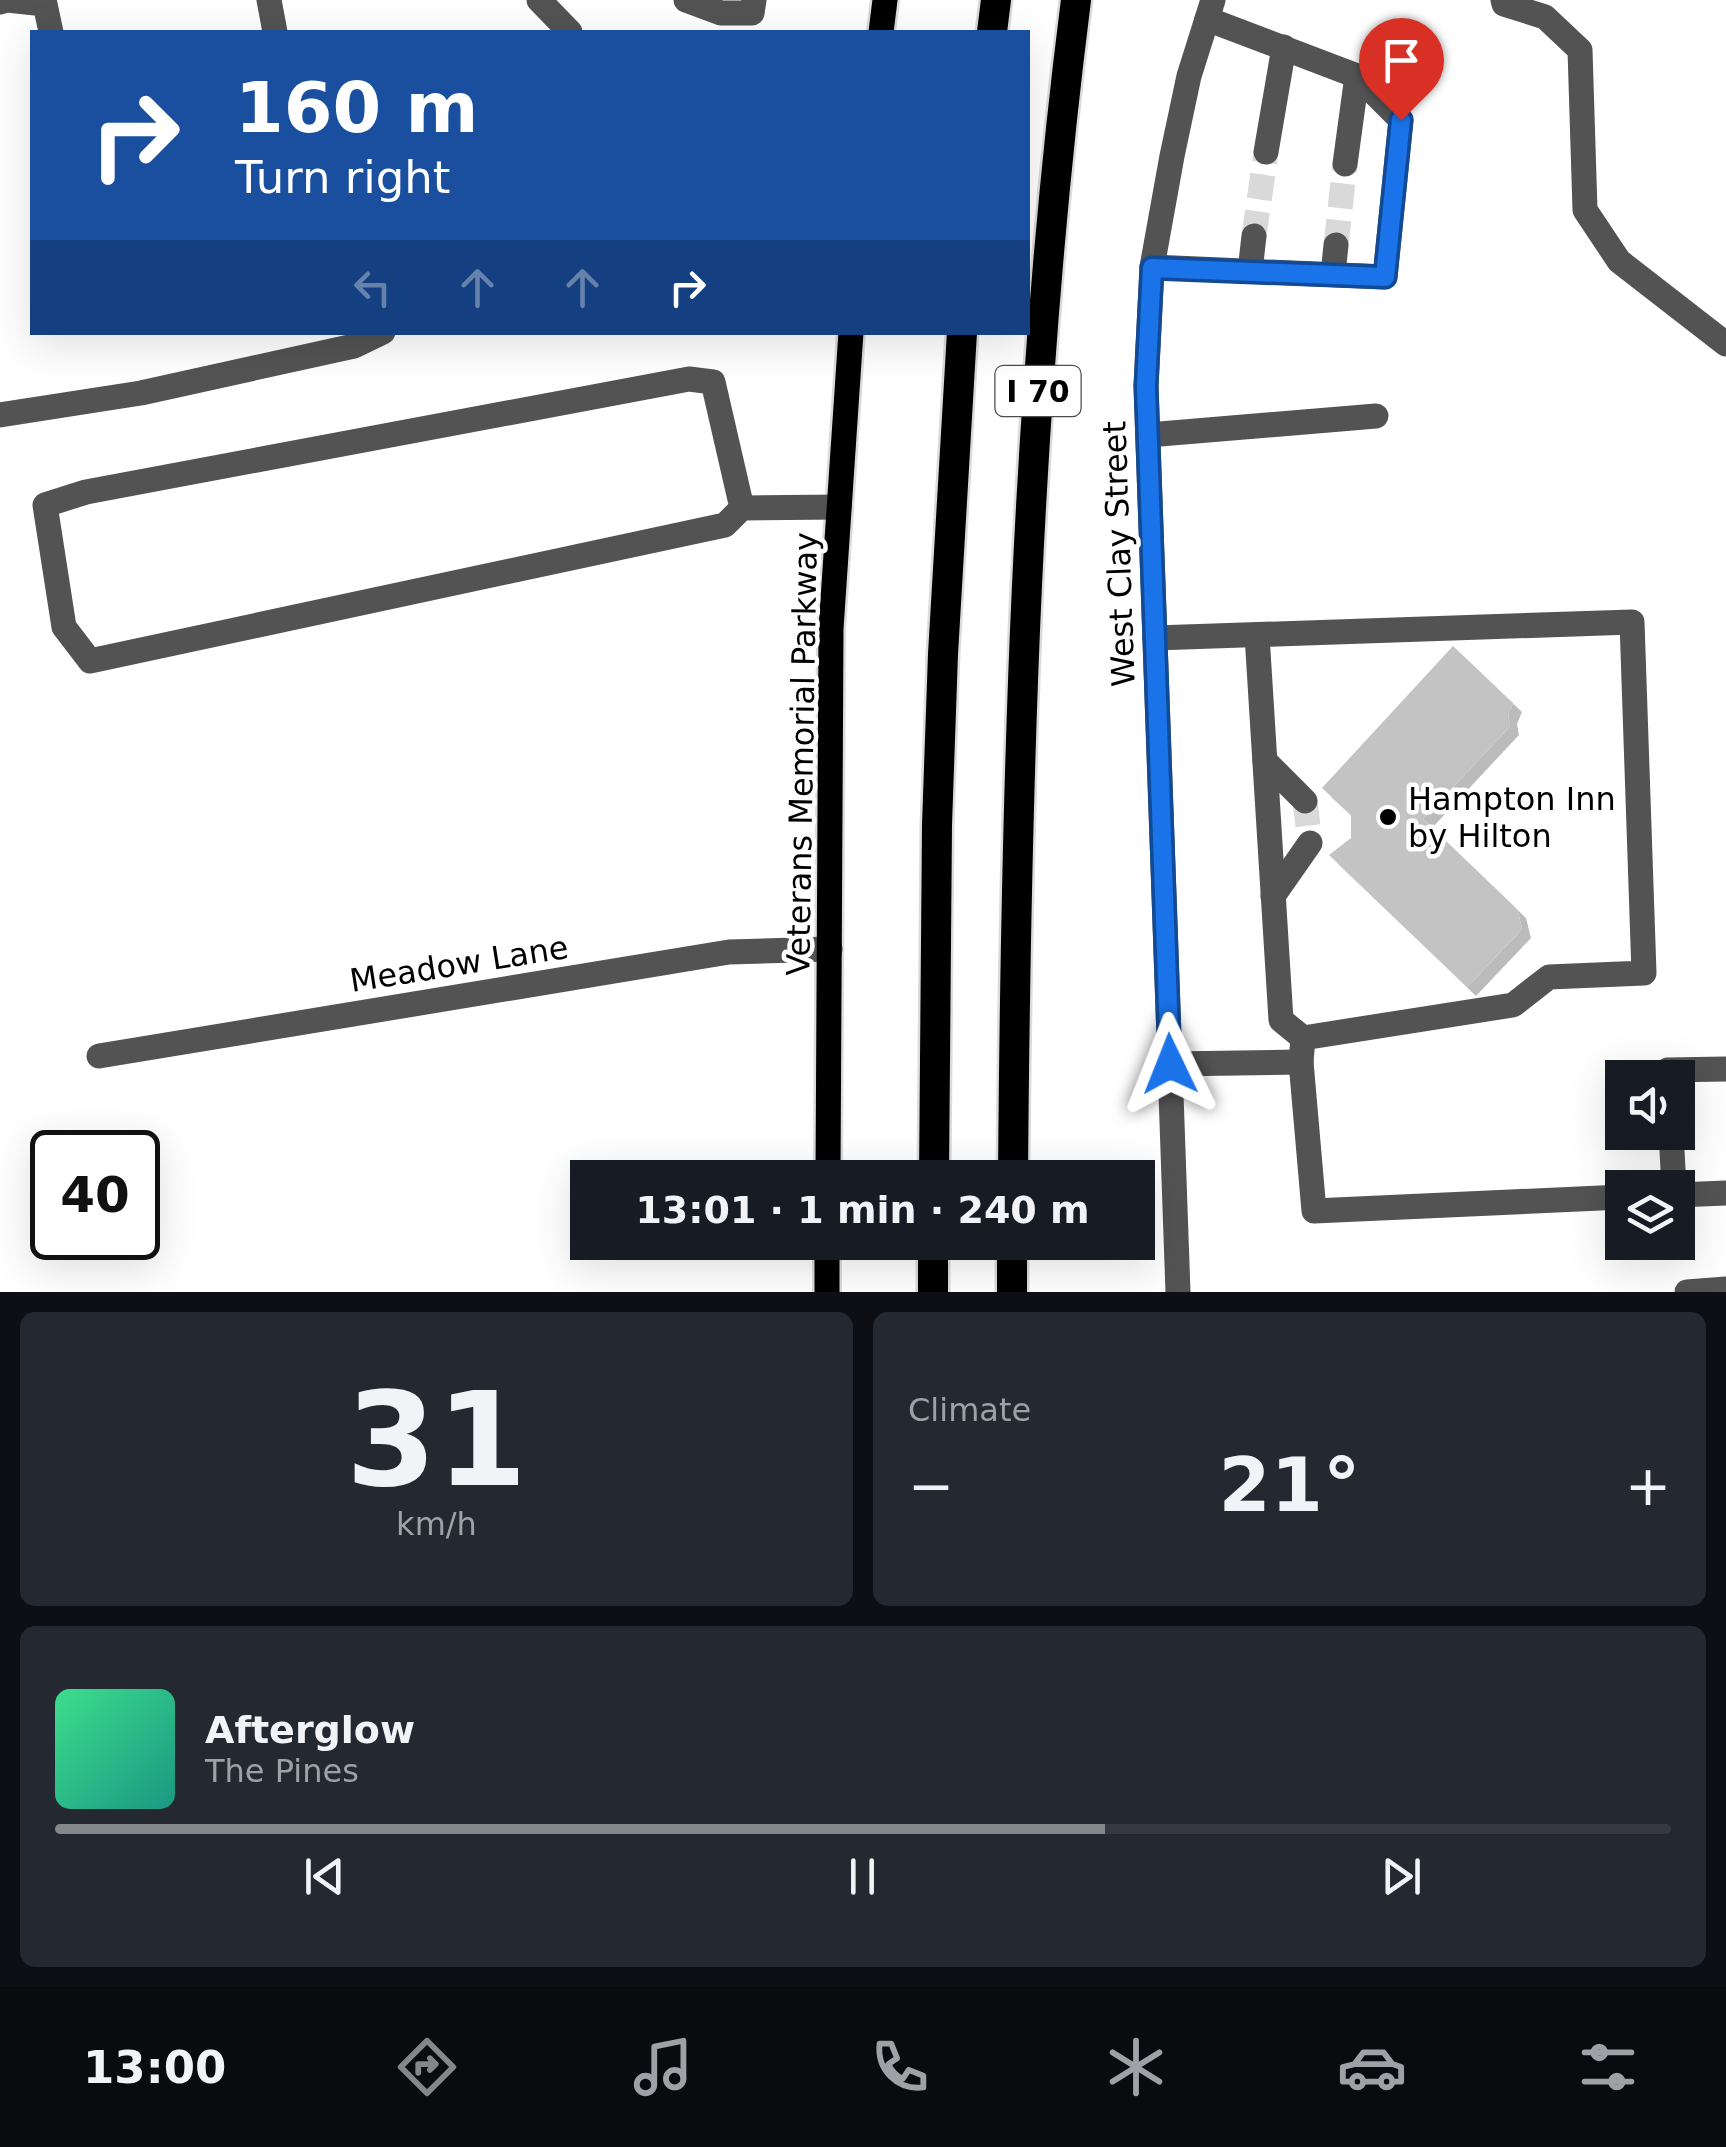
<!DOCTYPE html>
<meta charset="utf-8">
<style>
:root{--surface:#171b24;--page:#242831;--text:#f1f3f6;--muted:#9ea1a6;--line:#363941;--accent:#858687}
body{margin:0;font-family:"DejaVu Sans",sans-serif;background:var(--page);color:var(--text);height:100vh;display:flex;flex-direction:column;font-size:38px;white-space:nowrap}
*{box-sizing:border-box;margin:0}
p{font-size:32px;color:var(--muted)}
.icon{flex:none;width:55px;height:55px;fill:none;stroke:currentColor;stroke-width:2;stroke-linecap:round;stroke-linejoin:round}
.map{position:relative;height:1292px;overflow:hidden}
.drawer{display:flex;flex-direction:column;gap:20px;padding:20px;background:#0d0f14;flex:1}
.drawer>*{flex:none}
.top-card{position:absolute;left:30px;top:30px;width:1000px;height:305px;border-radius:0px;box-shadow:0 10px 40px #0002;background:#1a4fa0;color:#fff;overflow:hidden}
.controls{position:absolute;left:1605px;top:1060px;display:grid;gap:20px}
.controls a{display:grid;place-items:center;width:90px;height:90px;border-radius:0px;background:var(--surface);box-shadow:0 10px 40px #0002;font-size:50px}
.speed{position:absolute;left:30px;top:1130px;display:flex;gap:20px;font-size:50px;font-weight:700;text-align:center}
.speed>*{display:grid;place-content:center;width:130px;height:130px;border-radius:50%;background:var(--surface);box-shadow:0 10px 40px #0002;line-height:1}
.speed .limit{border:5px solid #111;border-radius:15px;background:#fff;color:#111}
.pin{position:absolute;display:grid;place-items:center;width:85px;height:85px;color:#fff;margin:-102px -42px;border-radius:50% 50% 50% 0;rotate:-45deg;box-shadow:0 0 10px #0007}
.pin .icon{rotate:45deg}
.me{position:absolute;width:110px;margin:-55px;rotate:358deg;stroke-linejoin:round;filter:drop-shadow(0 0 8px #0008)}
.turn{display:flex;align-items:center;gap:35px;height:210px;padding:0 40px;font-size:45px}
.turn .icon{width:130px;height:130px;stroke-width:2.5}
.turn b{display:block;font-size:70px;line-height:85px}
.lanes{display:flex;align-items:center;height:95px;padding:0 40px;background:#0003;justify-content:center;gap:50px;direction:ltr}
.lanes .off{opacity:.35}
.big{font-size:75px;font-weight:700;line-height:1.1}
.drawer .widget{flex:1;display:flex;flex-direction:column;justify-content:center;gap:15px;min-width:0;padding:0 35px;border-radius:15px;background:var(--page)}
.drawer .dial{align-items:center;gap:0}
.dial b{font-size:130px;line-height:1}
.song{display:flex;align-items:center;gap:30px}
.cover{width:120px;height:120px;border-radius:15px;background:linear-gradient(135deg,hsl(150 70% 55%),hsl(170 70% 35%))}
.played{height:10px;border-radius:5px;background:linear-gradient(90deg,var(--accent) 65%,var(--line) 65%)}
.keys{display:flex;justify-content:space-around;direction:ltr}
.heat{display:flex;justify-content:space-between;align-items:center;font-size:55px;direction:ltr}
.drawer .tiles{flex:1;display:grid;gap:20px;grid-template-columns:1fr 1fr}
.widget:last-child{grid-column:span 2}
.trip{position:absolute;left:570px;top:1160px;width:585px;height:100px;border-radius:0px;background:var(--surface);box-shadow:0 10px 40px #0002;font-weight:700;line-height:100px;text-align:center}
.menu{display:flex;height:160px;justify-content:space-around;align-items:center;background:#090b0e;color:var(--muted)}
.menu .icon{width:70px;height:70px}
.menu .active{color:var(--accent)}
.menu b{font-size:45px;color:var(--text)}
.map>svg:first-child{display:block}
.building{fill:#c3c3c3;filter:url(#shadow)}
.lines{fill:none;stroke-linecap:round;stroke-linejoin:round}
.minor-tunnel{stroke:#d9d9d9;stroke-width:25;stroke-dasharray:25 12;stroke-linecap:butt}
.major-casing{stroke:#dbdbdb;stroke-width:30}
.highway-casing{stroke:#dbdbdb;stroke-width:35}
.minor{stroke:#535353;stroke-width:25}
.major{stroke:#000;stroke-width:25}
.highway{stroke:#000;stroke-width:30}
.route-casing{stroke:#114b97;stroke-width:25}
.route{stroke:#1a73e8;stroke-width:18}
.poi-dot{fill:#000;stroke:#fff;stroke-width:4}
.labels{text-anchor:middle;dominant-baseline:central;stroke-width:9;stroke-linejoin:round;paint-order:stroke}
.shield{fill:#fff;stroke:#4c4c4c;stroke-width:2.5}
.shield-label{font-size:30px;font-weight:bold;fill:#000}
.street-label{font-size:32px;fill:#000;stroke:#fff}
.poi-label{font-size:32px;fill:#000;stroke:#fff;text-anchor:start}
</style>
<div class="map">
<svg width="1726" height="1292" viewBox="0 0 1726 1292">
<defs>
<filter id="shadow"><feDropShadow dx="9" dy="9" stdDeviation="0" flood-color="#0004"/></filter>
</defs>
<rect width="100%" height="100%" fill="#fff"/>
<polygon class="building" points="1453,646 1513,703 1508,715 1510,726 1423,819 1517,909 1522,929 1467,987 1329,855 1351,838 1351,815 1322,788"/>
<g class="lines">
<g class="minor-tunnel">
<polyline points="1254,236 1266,152"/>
<polyline points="1336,245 1345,164"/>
<polyline points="1305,801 1310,843"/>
</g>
<g class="major-casing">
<g id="major">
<polyline points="881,32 885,0"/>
<polyline points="828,1178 831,629 851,332"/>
<polyline points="827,1292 827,1242"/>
</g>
</g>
<g class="highway-casing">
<g id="highway">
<polyline points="992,32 996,0"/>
<polyline points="934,1178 937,825 943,654 962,332"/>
<path d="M 1013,1178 C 1016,784 1026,391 1076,0"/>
<polyline points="933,1292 933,1242"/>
<polyline points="1012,1292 1012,1242"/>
</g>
</g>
<g class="minor">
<polyline points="269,0 275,32"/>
<polyline points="539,0 570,32"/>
<polyline points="686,0 721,13 752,13 754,0"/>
<polyline points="1503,0 1504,4 1545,17 1580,50 1585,210 1619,261 1726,344"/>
<polyline points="0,2 7,0 45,4 51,32"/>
<polyline points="1266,152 1284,47"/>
<polyline points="1345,164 1357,76"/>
<polyline points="1152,267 1385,277 1401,120 1357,76 1207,19"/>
<polyline points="1250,271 1254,236"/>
<polyline points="1333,274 1336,245"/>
<polyline points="0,415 141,393 354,346 383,332"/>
<polyline points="1148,435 1376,416"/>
<polyline points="742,508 713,382 689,379 86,492 45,505 64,627 90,661 725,525 742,508 839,507"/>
<polyline points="1257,635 1281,1020 1303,1038"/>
<polyline points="1155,638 1632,622 1644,973 1549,977 1513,1005 1303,1038 1301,1062"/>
<polyline points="1265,761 1305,801"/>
<polyline points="1273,896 1310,843"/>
<polyline points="99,1056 729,952 830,949"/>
<polyline points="1170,1064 1301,1062 1314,1211 1622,1197"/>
<polyline points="1669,1078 1668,1070 1726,1069"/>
<polyline points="1671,1132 1674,1188"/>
<polyline points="1678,1195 1726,1193"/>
<polyline points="1178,1292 1146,386 1152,267 1172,156 1189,76 1213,0"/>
<polyline points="1687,1292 1726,1289"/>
</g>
<use href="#major" class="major"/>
<use href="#highway" class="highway"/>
</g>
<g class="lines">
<g class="route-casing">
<polyline id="route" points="1170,1064 1146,386 1152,268 1385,277 1401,120"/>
</g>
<use href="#route" class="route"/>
</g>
<circle class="poi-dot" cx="1388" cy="817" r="10"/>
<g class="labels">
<rect class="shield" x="995.5" y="366" width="85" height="50" rx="8"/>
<g class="shield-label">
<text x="1038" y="391">I 70</text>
</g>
<g class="street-label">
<text transform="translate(1119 554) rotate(-92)">West Clay Street</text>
<text transform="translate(802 754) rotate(-89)">Veterans Memorial Parkway</text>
<text transform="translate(459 964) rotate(-9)">Meadow Lane</text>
</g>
<g class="poi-label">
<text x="1408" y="799">Hampton Inn<tspan x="1408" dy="37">by Hilton</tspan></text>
</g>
</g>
</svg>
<div class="controls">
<a><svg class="icon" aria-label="sound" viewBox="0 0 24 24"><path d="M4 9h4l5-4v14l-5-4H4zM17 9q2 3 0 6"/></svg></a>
<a><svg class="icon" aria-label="layers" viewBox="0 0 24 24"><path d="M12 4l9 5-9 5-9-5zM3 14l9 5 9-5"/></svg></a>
</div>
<div class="speed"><div class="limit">40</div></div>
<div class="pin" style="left:1401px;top:120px;background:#d93025"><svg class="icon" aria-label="arrive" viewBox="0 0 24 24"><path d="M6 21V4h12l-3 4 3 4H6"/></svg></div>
<svg class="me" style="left:1170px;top:1064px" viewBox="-20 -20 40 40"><path d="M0-17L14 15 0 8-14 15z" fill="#1a73e8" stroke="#fff" stroke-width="4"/></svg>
<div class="trip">13:01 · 1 min · 240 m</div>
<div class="top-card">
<div class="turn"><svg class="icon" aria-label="right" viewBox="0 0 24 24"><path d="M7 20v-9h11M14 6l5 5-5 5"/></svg><div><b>160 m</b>Turn right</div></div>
<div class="lanes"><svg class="icon off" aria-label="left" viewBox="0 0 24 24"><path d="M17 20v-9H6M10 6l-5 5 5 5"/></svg><svg class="icon off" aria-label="ahead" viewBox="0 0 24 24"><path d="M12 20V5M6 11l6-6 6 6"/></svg><svg class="icon off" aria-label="ahead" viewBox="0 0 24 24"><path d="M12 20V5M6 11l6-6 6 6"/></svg><svg class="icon" aria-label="right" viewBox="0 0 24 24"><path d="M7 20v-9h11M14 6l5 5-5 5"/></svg></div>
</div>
</div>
<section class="drawer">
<div class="tiles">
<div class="widget dial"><b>31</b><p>km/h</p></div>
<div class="widget"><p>Climate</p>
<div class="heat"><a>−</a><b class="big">21°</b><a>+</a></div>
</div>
<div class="widget">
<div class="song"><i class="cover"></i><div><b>Afterglow</b><p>The Pines</p></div></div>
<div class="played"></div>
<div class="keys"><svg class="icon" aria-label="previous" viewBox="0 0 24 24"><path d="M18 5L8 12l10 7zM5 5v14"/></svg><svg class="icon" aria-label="pause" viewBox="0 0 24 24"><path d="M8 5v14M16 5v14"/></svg><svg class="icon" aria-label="next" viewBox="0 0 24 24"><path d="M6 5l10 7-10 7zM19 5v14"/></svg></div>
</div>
</div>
</section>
<nav class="menu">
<b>13:00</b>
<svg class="icon active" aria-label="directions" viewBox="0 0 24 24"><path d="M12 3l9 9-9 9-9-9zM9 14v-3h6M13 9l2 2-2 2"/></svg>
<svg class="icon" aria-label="music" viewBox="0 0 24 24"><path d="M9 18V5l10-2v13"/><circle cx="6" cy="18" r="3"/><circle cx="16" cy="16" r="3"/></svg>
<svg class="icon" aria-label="phone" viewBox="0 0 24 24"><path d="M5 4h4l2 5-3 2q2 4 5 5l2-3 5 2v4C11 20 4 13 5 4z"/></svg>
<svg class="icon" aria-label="climate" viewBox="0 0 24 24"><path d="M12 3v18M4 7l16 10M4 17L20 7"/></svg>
<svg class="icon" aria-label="car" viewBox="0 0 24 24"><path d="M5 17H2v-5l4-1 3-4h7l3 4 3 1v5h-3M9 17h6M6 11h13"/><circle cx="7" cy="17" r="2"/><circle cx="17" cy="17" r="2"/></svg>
<svg class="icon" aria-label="filters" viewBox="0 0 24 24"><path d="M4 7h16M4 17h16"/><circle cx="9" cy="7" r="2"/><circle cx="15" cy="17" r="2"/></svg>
</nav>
